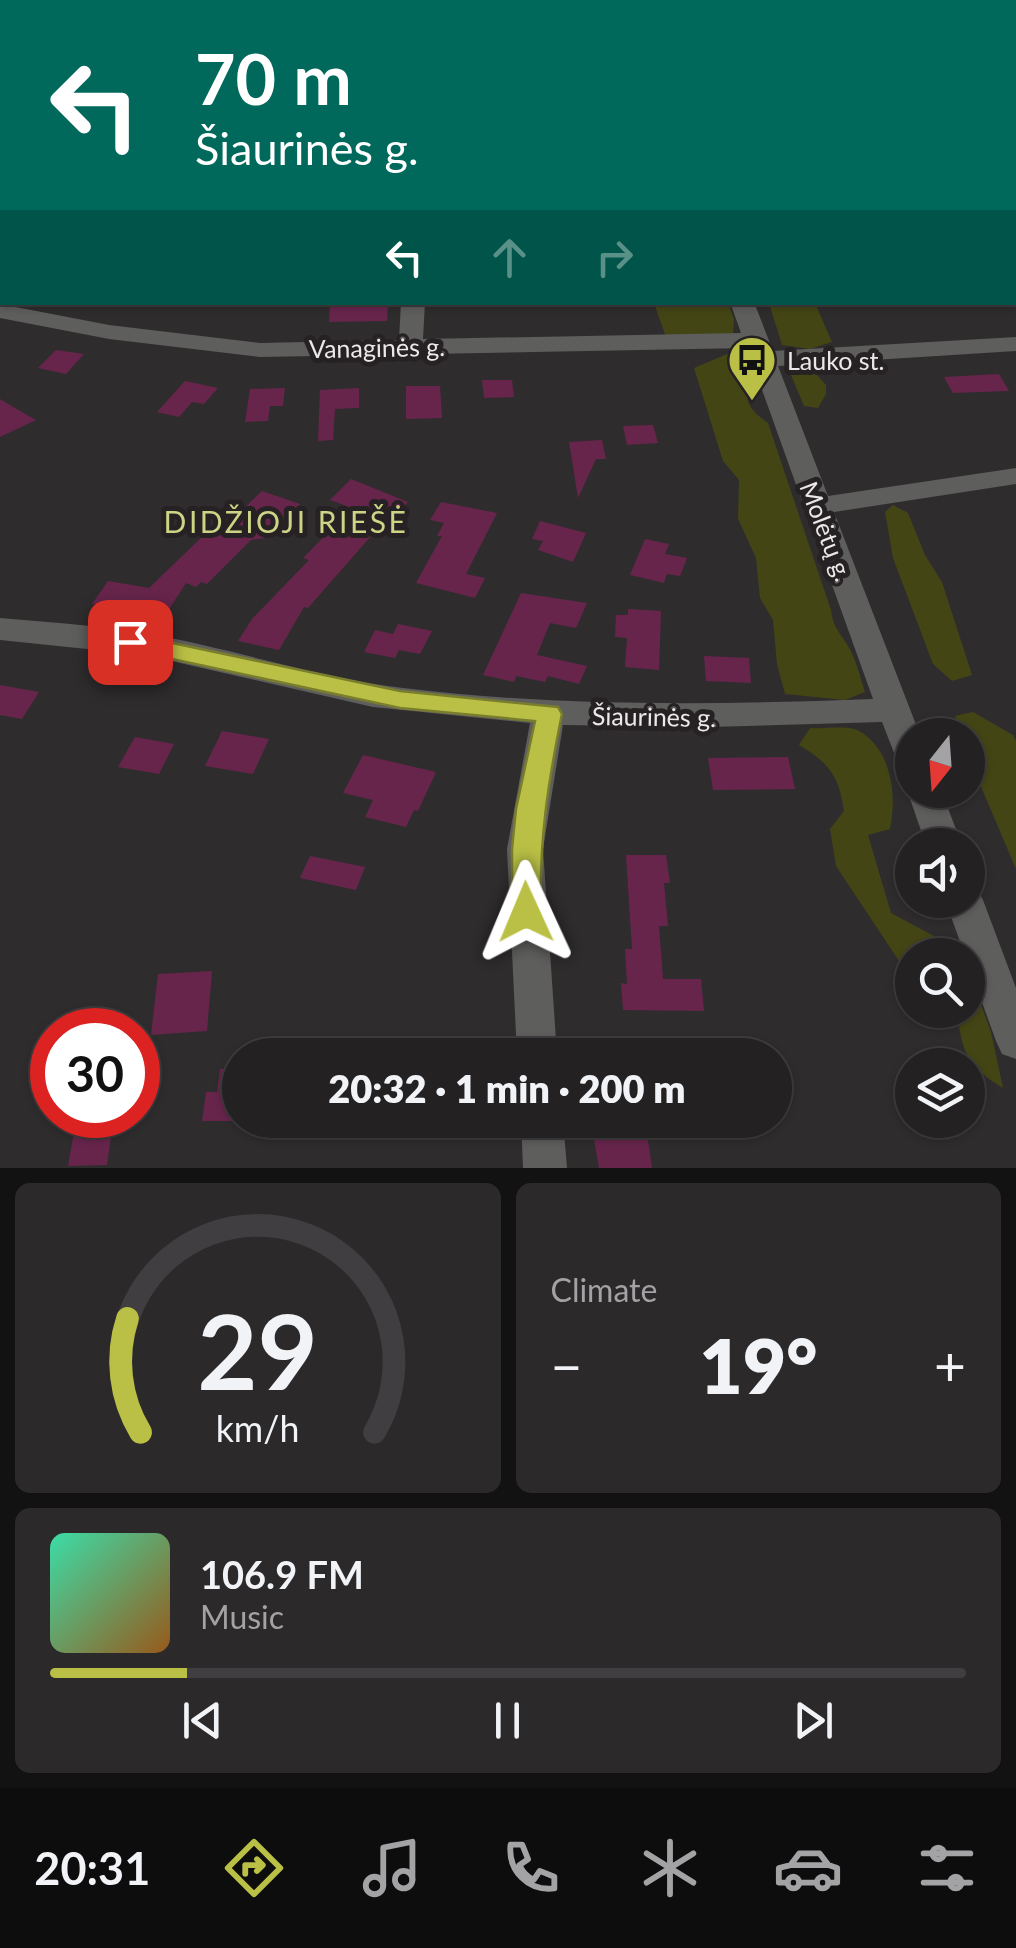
<!DOCTYPE html>
<meta charset="utf-8">
<style>
:root{--surface:#232122;--page:#2b292a;--text:#f1f3f6;--muted:#a3a3a5;--line:#403e40;--accent:#bac045}
body{margin:0;font-family:Lato,sans-serif;background:var(--page);color:var(--text);height:100vh;display:flex;flex-direction:column;font-size:38px;white-space:nowrap}
*{box-sizing:border-box;margin:0}
p{font-size:32px;color:var(--muted)}
.icon{flex:none;width:55px;height:55px;fill:none;stroke:currentColor;stroke-width:2;stroke-linecap:round;stroke-linejoin:round}
.map{position:relative;height:1168px;overflow:hidden}
.sheet{display:flex;flex-direction:column;gap:15px;padding:15px;background:#131213;flex:1}
.sheet>*{flex:none}
.hud{position:absolute;left:0px;top:0px;width:1018px;height:305px;box-shadow:0 2px 8px #0004,0 0 0 2px var(--line);background:#00695c;color:#fff;overflow:hidden}
.needle{width:65px;rotate:197deg}
.tools{position:absolute;left:895px;top:718px;display:grid;gap:20px}
.tools a{display:grid;place-items:center;width:90px;height:90px;border-radius:50%;background:var(--surface);box-shadow:0 2px 8px #0004,0 0 0 2px var(--line);font-size:50px}
.speed{position:absolute;left:30px;top:1008px;display:flex;gap:20px;font-size:50px;font-weight:700;text-align:center}
.speed>*{display:grid;place-content:center;width:130px;height:130px;border-radius:50%;background:var(--surface);box-shadow:0 2px 8px #0004,0 0 0 2px var(--line);line-height:1}
.speed .limit{border:15px solid #d22;background:#fff;color:#111}
.pin{position:absolute;display:grid;place-items:center;width:85px;height:85px;color:#fff;margin:-42px;border-radius:20px;box-shadow:0 5px 15px #0006}
.me{position:absolute;width:110px;margin:-55px;rotate:359deg;stroke-linejoin:round;filter:drop-shadow(0 0 8px #0008)}
.turn{display:flex;align-items:center;gap:35px;height:210px;padding:0 30px;font-size:45px}
.turn .icon{width:130px;height:130px;stroke-width:2.5}
.turn b{display:block;font-size:70px;line-height:85px}
.lanes{display:flex;align-items:center;height:95px;padding:0 30px;background:#0003;justify-content:center;gap:50px;direction:ltr}
.lanes .off{opacity:.35}
.big{font-size:75px;font-weight:800;line-height:1.1}
.sheet .card{flex:1;display:flex;flex-direction:column;justify-content:center;gap:15px;min-width:0;padding:0 35px;border-radius:15px;background:var(--page)}
.sheet .dial{align-items:center;gap:0}
.dial svg{height:260px;overflow:visible;fill:none;stroke:var(--line);stroke-width:7;stroke-linecap:round;text-anchor:middle}
.dial text{fill:var(--text);stroke:none}
.song{display:flex;align-items:center;gap:30px}
.cover{width:120px;height:120px;border-radius:15px;background:linear-gradient(135deg,hsl(160 70% 55%),hsl(30 70% 35%))}
.played{height:10px;border-radius:5px;background:linear-gradient(90deg,var(--accent) 15%,var(--line) 15%)}
.keys{display:flex;justify-content:space-around;direction:ltr}
.heat{display:flex;justify-content:space-between;align-items:center;font-size:55px;direction:ltr}
.sheet .tiles{flex:1;display:grid;gap:15px;grid-template-columns:1fr 1fr}
.card:last-child{grid-column:span 2}
.trip{position:absolute;left:222px;top:1038px;width:570px;height:100px;border-radius:50px;background:var(--surface);box-shadow:0 2px 8px #0004,0 0 0 2px var(--line);font-weight:800;line-height:100px;text-align:center}
.dock{display:flex;height:160px;justify-content:space-around;align-items:center;background:#0e0d0e;color:var(--muted)}
.dock .icon{width:70px;height:70px}
.dock .active{color:var(--accent)}
.dock b{font-size:45px;color:var(--text)}
.map>svg:first-child{display:block}
.green{fill:#434515}
.building{fill:#67254c}
.lines{fill:none;stroke-linecap:round;stroke-linejoin:round}
.minor{fill:#5e5e5c;fill-rule:evenodd}
.route{fill:#bac045;stroke:#797d2d;stroke-width:2.5}
.labels{text-anchor:middle;dominant-baseline:central;stroke-width:10;stroke-linejoin:round;paint-order:stroke}
.street-label{font-size:25px;fill:#eae8e9;stroke:#262224}
.poi-label{font-size:25px;fill:#eae8e9;stroke:#262224;text-anchor:start}
.quarter-label{font-size:30px;letter-spacing:2.5px;fill:#ced486;stroke:#262224}
</style>
<div class="map">
<svg width="1016" height="1168" viewBox="0 0 1016 1168">
<rect width="100%" height="100%" fill="#2f2c2e"/>
<g class="green">
<polygon points="654,303 728,303 734,319 733,334 666,337"/>
<polygon points="769,303 815,303 832,342 810,349 782,345"/>
<path d="M 727,354 L 743,359 L 751,380 C 742,401 750,410 768,423 L 831,610 C 833,627 839,631 848,646 C 856,659 860,677 865,692 L 845,700 L 785,694 L 777,664 L 773,620 L 760,598 L 756,558 L 738,519 L 739,480 L 723,461 L 694,368 Z"/>
<polygon points="794,362 805,362 826,385 826,394 818,408 804,406 789,370"/>
<polygon points="893,505 908,513 925,555 942,582 972,675 952,681 933,664 893,558 885,512"/>
<polygon points="973,712 1013,735 1016,741 1016,869 968,756 968,735 961,735 955,716"/>
<path d="M 810,728 C 824,729 846,725 857,730 C 892,747 897,797 890,829 L 868,835 L 891,913 L 958,949 L 961,955 L 912,955 L 912,973 L 905,970 L 836,866 L 830,829 L 844,811 C 839,776 829,763 799,745 Z"/>
<path d="M 968,969 L 991,1032 L 1003,1088 C 966,1065 962,1053 957,1010 L 968,1010 Z"/>
</g>
<g class="building">
<polygon points="365,303 388,303 387,321 329,322 330,304"/>
<polygon points="56,350 84,354 66,374 38,368"/>
<polygon points="999,374 1009,391 953,393 944,377"/>
<polygon points="482,380 512,380 514,397 484,398"/>
<polygon points="185,381 218,388 204,404 192,402 179,417 157,412"/>
<polygon points="406,386 440,386 442,418 406,419"/>
<polygon points="285,388 283,406 270,406 268,421 245,422 250,389"/>
<polygon points="359,388 359,408 335,409 333,440 318,441 320,390"/>
<polygon points="0,399 20,411 36,420 0,437"/>
<polygon points="653,425 658,443 627,445 623,426"/>
<polygon points="602,440 606,459 596,459 578,498 569,442"/>
<polygon points="351,479 408,502 391,521 386,519 308,608 304,607 279,650 238,641 252,619 309,560 303,558 352,508 330,500"/>
<polygon points="262,491 300,504 265,538 251,540 207,584 201,582 196,587 186,583 164,617 146,614 142,619 105,612 109,607 92,604 108,581 149,588 204,535 212,538"/>
<polygon points="441,502 497,513 466,574 485,578 475,598 416,583 442,536 437,536 444,523 430,520"/>
<polygon points="540,521 586,533 573,562 538,550 543,541 532,539"/>
<polygon points="645,539 669,544 665,554 687,558 680,576 667,574 664,583 630,575"/>
<polygon points="521,593 587,603 576,628 550,623 537,655 587,666 579,684 548,676 545,682 516,676 514,682 483,675"/>
<polygon points="628,609 661,611 659,670 625,667 627,638 615,637 616,615 628,615"/>
<polygon points="398,624 432,631 420,654 399,650 395,658 364,652 375,630 393,634"/>
<polygon points="704,656 749,658 751,683 706,681"/>
<polygon points="0,685 39,692 22,719 0,715"/>
<polygon points="222,731 269,739 253,774 205,766"/>
<polygon points="135,737 174,744 159,774 118,767"/>
<polygon points="363,755 436,772 418,811 414,810 406,827 365,817 373,800 343,793"/>
<polygon points="788,757 795,789 713,790 708,758"/>
<polygon points="626,855 666,855 670,883 664,883 668,926 659,926 663,979 701,979 704,1011 623,1010 621,983 627,984 625,949 632,949"/>
<polygon points="310,856 365,867 356,890 300,878"/>
<polygon points="212,971 207,1031 151,1035 158,974"/>
<polygon points="220,1069 240,1069 240,1121 202,1121 206,1092 217,1092"/>
<polygon points="77,1115 114,1115 107,1165 68,1166"/>
<polygon points="598,1120 645,1120 652,1168 599,1168 591,1122"/>
</g>
<g class="lines">
<g class="minor">
<rect x="643" y="0" width="16" height="2"/>
<polygon points="1016,64 1016,75 1015,75 1015,64"/>
<polygon points="2,77 2,90 0,91 0,78"/>
<polygon points="0,146 2,147 2,159 0,159"/>
<rect x="1015" y="178" width="1" height="12"/>
<path d="M 401,302 L 425,302 L 423,339 L 741,333 L 730,302 L 754,302 L 773,351 L 1016,337 L 1016,351 L 778,366 L 828,496 L 1016,468 L 1016,484 L 834,512 L 920,735 L 912,735 L 912,772 L 900,768 L 882,722 L 709,727 L 563,725 L 543,849 L 557,1055 L 517,1055 L 507,849 L 530,723 L 373,707 L 145,655 L 0,640 L 0,618 C 55,623 111,626 166,637 C 245,653 323,678 403,688 C 559,707 717,705 873,699 L 747,348 L 260,357 L 109,339 L 0,318 L 0,304 L 109,325 L 260,343 L 399,340 Z"/>
<polygon points="912,780 912,790 941,790 962,845 926,845 907,790"/>
<polygon points="968,886 977,889 983,900 1016,988 1016,1059 1002,1054 996,1041 945,900 968,900"/>
<polygon points="521,1120 563,1120 567,1168 523,1168"/>
</g>
</g>
<path class="route" d="M 130,634 L 400,691 L 558,707 L 562,714 C 548,783 539,841 541,912 L 537,920 L 526,923 L 516,920 L 512,912 L 512,849 L 516,809 L 535,721 L 400,708 L 121,648 L 118,642 Z"/>
<defs>
<g id="bus-pin" transform="scale(2.5)"><path d="M0 17L-7.5 6A9.5 9.5 0 1 1 7.5 6Z" fill="#bac045" stroke="#262224"/><path d="M-5-6H5V4H4V6H2V4H-2V6H-4V4H-5ZM-3.5-4V0h7V-4ZM-3.5 1.2v1.5H-2V1.2ZM2 1.2v1.5H3.5V1.2Z" fill="#111"/></g>
</defs>
<g fill-rule="evenodd">
<use href="#bus-pin" x="752" y="360"/>
</g>
<g class="labels">
<g class="street-label">
<text transform="translate(377 347) rotate(-1)">Vanaginės g.</text>
<text transform="translate(827 531) rotate(69)">Molėtų g.</text>
<text transform="translate(654 716) rotate(1)">Šiaurinės g.</text>
</g>
<g class="poi-label">
<text x="787" y="360">Lauko st.</text>
</g>
<g class="quarter-label">
<text x="286" y="521">DIDŽIOJI RIEŠĖ</text>
</g>
</g>
</svg>
<div class="tools">
<a><svg class="needle" viewBox="-14 -14 28 28"><path d="M0-13l5 13h-10z" fill="#e53935"/><path d="M0 13l5-13h-10z" fill="#a3a3a5"/></svg></a>
<a><svg class="icon" aria-label="sound" viewBox="0 0 24 24"><path d="M4 9h4l5-4v14l-5-4H4zM17 9q2 3 0 6"/></svg></a>
<a><svg class="icon" aria-label="search" viewBox="0 0 24 24"><circle cx="10" cy="10" r="6"/><path d="M15 15l6 6"/></svg></a>
<a><svg class="icon" aria-label="layers" viewBox="0 0 24 24"><path d="M12 4l9 5-9 5-9-5zM3 14l9 5 9-5"/></svg></a>
</div>
<div class="speed"><div class="limit">30</div></div>
<div class="pin" style="left:130px;top:642px;background:#d93025"><svg class="icon" aria-label="arrive" viewBox="0 0 24 24"><path d="M6 21V4h12l-3 4 3 4H6"/></svg></div>
<svg class="me" style="left:526px;top:912px" viewBox="-20 -20 40 40"><path d="M0-17L14 15 0 8-14 15z" fill="#bac045" stroke="#fff" stroke-width="4"/></svg>
<div class="trip">20:32 · 1 min · 200 m</div>
<div class="hud">
<div class="turn"><svg class="icon" aria-label="left" viewBox="0 0 24 24"><path d="M17 20v-9H6M10 6l-5 5 5 5"/></svg><div><b>70 m</b>Šiaurinės g.</div></div>
<div class="lanes"><svg class="icon" aria-label="left" viewBox="0 0 24 24"><path d="M17 20v-9H6M10 6l-5 5 5 5"/></svg><svg class="icon off" aria-label="ahead" viewBox="0 0 24 24"><path d="M12 20V5M6 11l6-6 6 6"/></svg><svg class="icon off" aria-label="right" viewBox="0 0 24 24"><path d="M7 20v-9h11M14 6l5 5-5 5"/></svg></div>
</div>
</div>
<section class="sheet">
<div class="tiles">
<div class="card dial"><svg viewBox="0 0 100 80">
<path d="M14 69A42 42 0 1 1 86 69"/>
<path d="M14 69A42 42 0 0 1 10 34" stroke="#bac045"/>
<text x="50" y="56" font-size="32" font-weight="700">29</text>
<text x="50" y="72" font-size="11">km/h</text>
</svg></div>
<div class="card"><p>Climate</p>
<div class="heat"><a>−</a><b class="big">19°</b><a>+</a></div>
</div>
<div class="card">
<div class="song"><i class="cover"></i><div><b>106.9 FM</b><p>Music</p></div></div>
<div class="played"></div>
<div class="keys"><svg class="icon" aria-label="previous" viewBox="0 0 24 24"><path d="M18 5L8 12l10 7zM5 5v14"/></svg><svg class="icon" aria-label="pause" viewBox="0 0 24 24"><path d="M8 5v14M16 5v14"/></svg><svg class="icon" aria-label="next" viewBox="0 0 24 24"><path d="M6 5l10 7-10 7zM19 5v14"/></svg></div>
</div>
</div>
</section>
<nav class="dock">
<b>20:31</b>
<svg class="icon active" aria-label="directions" viewBox="0 0 24 24"><path d="M12 3l9 9-9 9-9-9zM9 14v-3h6M13 9l2 2-2 2"/></svg>
<svg class="icon" aria-label="music" viewBox="0 0 24 24"><path d="M9 18V5l10-2v13"/><circle cx="6" cy="18" r="3"/><circle cx="16" cy="16" r="3"/></svg>
<svg class="icon" aria-label="phone" viewBox="0 0 24 24"><path d="M5 4h4l2 5-3 2q2 4 5 5l2-3 5 2v4C11 20 4 13 5 4z"/></svg>
<svg class="icon" aria-label="climate" viewBox="0 0 24 24"><path d="M12 3v18M4 7l16 10M4 17L20 7"/></svg>
<svg class="icon" aria-label="car" viewBox="0 0 24 24"><path d="M5 17H2v-5l4-1 3-4h7l3 4 3 1v5h-3M9 17h6M6 11h13"/><circle cx="7" cy="17" r="2"/><circle cx="17" cy="17" r="2"/></svg>
<svg class="icon" aria-label="filters" viewBox="0 0 24 24"><path d="M4 7h16M4 17h16"/><circle cx="9" cy="7" r="2"/><circle cx="15" cy="17" r="2"/></svg>
</nav>
